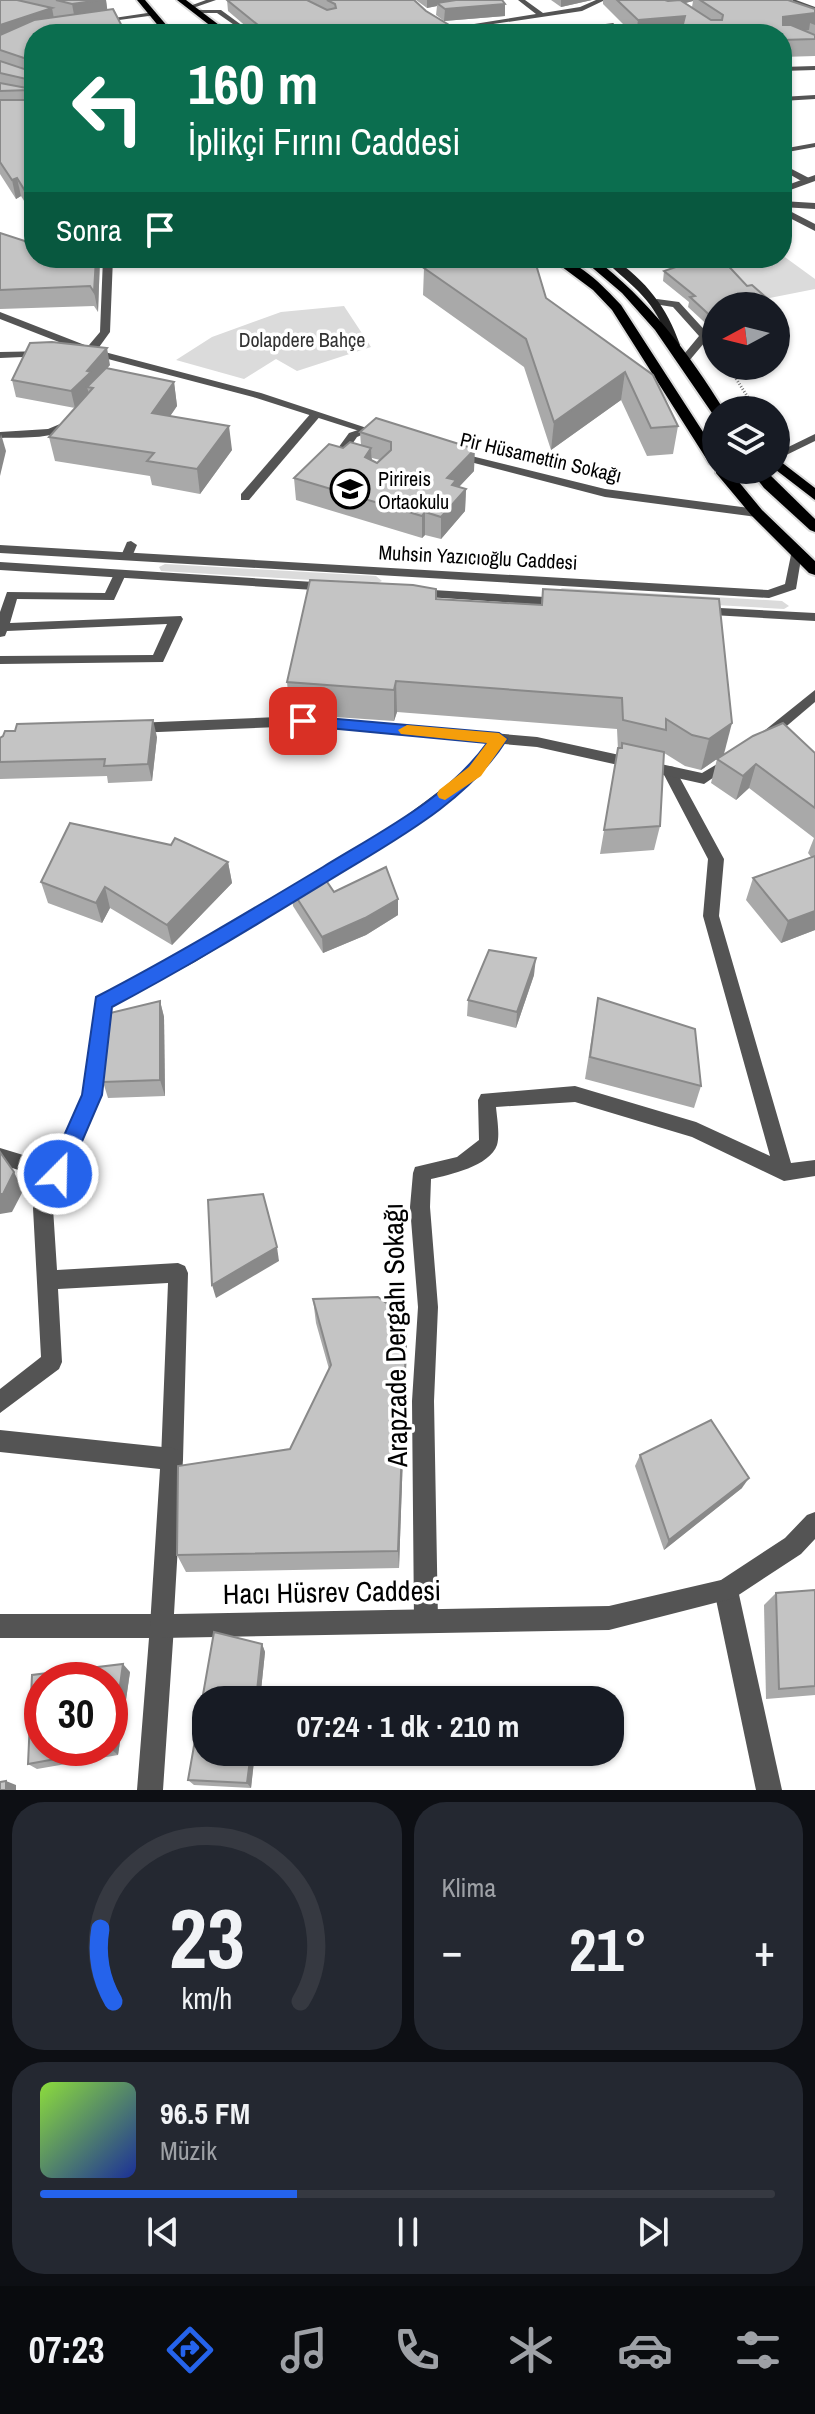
<!DOCTYPE html>
<html lang="tr">
<meta charset="utf-8">
<style>
:root{--surface:#171b24;--page:#242831;--text:#f1f3f6;--muted:#9ea1a6;--line:#363941;--accent:#2563eb}
body{margin:0;font-family:"Archivo Narrow",sans-serif;background:var(--page);color:var(--text);height:100vh;display:flex;flex-direction:column;font-size:30px;white-space:nowrap}
*{box-sizing:border-box;margin:0}
p{font-size:26px;color:var(--muted)}
.icon{flex:none;width:44px;height:44px;fill:none;stroke:currentColor;stroke-width:2;stroke-linecap:round;stroke-linejoin:round}
.map{position:relative;height:1790px;overflow:hidden}
.side{display:flex;flex-direction:column;gap:12px;padding:12px;background:#0d0f14;flex:1}
.side>*{flex:none}
.banner{position:absolute;left:24px;top:24px;width:768px;height:244px;border-radius:32px;box-shadow:0 2px 6px #0004;background:#0b6e4f;color:#fff;overflow:hidden}
.needle{width:52px;rotate:263deg}
.fabs{position:absolute;left:702px;top:292px;display:grid;gap:16px}
.fabs a{display:grid;place-items:center;width:88px;height:88px;border-radius:50%;background:var(--surface);box-shadow:0 2px 6px #0004;font-size:40px}
.speed{position:absolute;left:24px;top:1662px;display:flex;gap:16px;font-size:40px;font-weight:700;text-align:center}
.speed>*{display:grid;place-content:center;width:104px;height:104px;border-radius:50%;background:var(--surface);box-shadow:0 2px 6px #0004;line-height:1}
.speed .limit{border:12px solid #d22;background:#fff;color:#111}
.pin{position:absolute;display:grid;place-items:center;width:68px;height:68px;color:#fff;margin:-34px;border-radius:16px;box-shadow:0 4px 12px #0006}
.me{position:absolute;width:88px;margin:-44px;rotate:23deg;stroke-linejoin:round;filter:drop-shadow(0 0 6px #0008)}
.turn{display:flex;align-items:center;gap:28px;height:168px;padding:0 32px;font-size:36px}
.turn .icon{width:104px;height:104px;stroke-width:2.5}
.turn b{display:block;font-size:56px;line-height:68px}
.then{display:flex;align-items:center;height:76px;padding:0 32px;background:#0003;gap:16px;font-size:30px}
.big{font-size:60px;font-weight:800;line-height:1.1}
.side .card{flex:1;display:flex;flex-direction:column;justify-content:center;gap:12px;min-width:0;padding:0 28px;border-radius:32px;background:var(--page)}
.side .dial{align-items:center;gap:0}
.dial svg{height:208px;overflow:visible;fill:none;stroke:var(--line);stroke-width:7;stroke-linecap:round;text-anchor:middle}
.dial text{fill:var(--text);stroke:none}
.song{display:flex;align-items:center;gap:24px}
.cover{width:96px;height:96px;border-radius:12px;background:linear-gradient(135deg,hsl(90 70% 55%),hsl(230 70% 35%))}
.played{height:8px;border-radius:4px;background:linear-gradient(90deg,var(--accent) 35%,var(--line) 35%)}
.keys{display:flex;justify-content:space-around;direction:ltr}
.heat{display:flex;justify-content:space-between;align-items:center;font-size:44px;direction:ltr}
.side .tiles{flex:1;display:grid;gap:12px;grid-template-columns:1fr 1fr}
.card:last-child{grid-column:span 2}
.trip{position:absolute;left:192px;top:1686px;width:432px;height:80px;border-radius:32px;background:var(--surface);box-shadow:0 2px 6px #0004;font-weight:800;line-height:80px;text-align:center}
.dock{display:flex;height:128px;justify-content:space-around;align-items:center;background:#090b0e;color:var(--muted)}
.dock .icon{width:56px;height:56px}
.dock .on{color:var(--accent)}
.dock b{font-size:36px;color:var(--text)}
.map>svg:first-child{display:block}
.green{fill:#dbdbdb}
.lines{fill:none;stroke-linecap:round;stroke-linejoin:round}
.primary-casing{stroke:#dbdbdb;stroke-width:4}
.path{stroke:#767676;stroke-width:3;stroke-dasharray:1 2;stroke-linecap:butt}
.service{fill:#545454;fill-rule:evenodd}
.minor{fill:#545454;fill-rule:evenodd}
.tertiary{fill:#545454;fill-rule:evenodd}
.secondary{fill:#212121;fill-rule:evenodd}
.primary{fill:#000;fill-rule:evenodd}
.wall{fill:#a9a9a9;fill-rule:evenodd}
.shaded-wall{fill:#898989}
.building{fill:#c4c4c4;stroke:#898989;stroke-width:2;fill-rule:evenodd}
.route{fill:#2563eb;stroke:#184099;stroke-width:2}
.slow{fill:#f59e0b}
.labels{text-anchor:middle;dominant-baseline:central;stroke-width:7;stroke-linejoin:round;paint-order:stroke}
.far-park-label{font-size:20px;fill:#323232;stroke:#fff}
.far-street-label{font-size:20px;fill:#000;stroke:#fff}
.far-poi-label{font-size:20px;fill:#000;stroke:#fff;text-anchor:start}
.near-street-label{font-size:28px;fill:#000;stroke:#fff}
</style>
<div class="map">
<svg width="815" height="1790" viewBox="0 0 815 1790">
<rect width="100%" height="100%" fill="#fff"/>
<g class="green">
<polygon points="782,255 815,279 815,289 760,300 707,258 782,258"/>
<polygon points="344,306 371,347 297,371 276,359 244,379 176,360 212,337 281,312"/>
<polygon points="165,564 376,576 382,581 376,584 161,571 159,567"/>
<polygon points="562,588 782,601 789,606 784,609 559,596 557,592"/>
</g>
<g class="lines">
<g class="primary-casing">
<g id="primary">
<polygon points="137,0 145,0 174,34 165,34"/>
<polygon points="177,0 186,0 231,34 221,34"/>
<path d="M 550,258 C 578,258 603,286 621,305 L 716,452 L 716,470 L 729,470 L 762,510 L 815,561 L 815,575 L 809,573 L 752,516 L 716,473 L 716,467 L 709,463 L 612,310 L 593,290 Z"/>
<path d="M 581,258 L 594,258 C 649,300 688,352 724,410 L 712,413 L 655,330 L 622,293 Z"/>
<polygon points="776,458 815,488 815,500 776,470"/>
<polygon points="750,470 765,470 815,519 815,532 810,530 764,488"/>
</g>
</g>
<polyline class="path" points="728,366 756,410"/>
<g class="service">
<polygon points="193,10 221,10 247,29 243,34 235,34 240,29 217,13 195,13"/>
<polygon points="657,299 679,302 710,336 689,361 680,359 699,336 673,307 654,304 652,302"/>
<polygon points="312,412 322,414 249,500 241,500 241,494"/>
<polygon points="367,427 373,430 357,437 346,453 350,455 350,459 335,457 333,455 349,433"/>
<polygon points="131,541 137,545 131,559 127,560 123,559 121,556 127,542"/>
<polygon points="120,570 126,574 114,600 17,599 10,623 181,616 183,619 163,662 0,664 0,656 153,655 167,624 7,631 5,636 0,637 0,612 7,592 105,593 114,574"/>
</g>
<g class="minor">
<polygon points="206,0 216,0 190,9 187,7"/>
<polygon points="518,0 525,0 543,13 580,7 596,0 605,0 582,11 446,31 443,29 536,14"/>
<polygon points="787,0 796,0 815,7 815,11"/>
<polygon points="154,12 156,15 97,23 94,21"/>
<polygon points="614,23 612,26 533,34 537,32"/>
<polygon points="815,66 815,70 782,71 782,67"/>
<polygon points="815,95 815,99 782,101 782,97"/>
<polygon points="815,143 815,147 782,153 782,149"/>
<polygon points="782,164 809,178 810,180 803,182 782,170"/>
<polygon points="782,201 815,203 815,209 782,207"/>
<polygon points="782,207 815,224 815,231 782,214"/>
<polygon points="103,258 113,258 110,332 97,350 261,393 388,435 378,437 253,397 85,353 84,351 100,332"/>
<polygon points="50,351 50,355 46,356 0,358 0,352"/>
<path d="M 72,419 L 76,420 L 76,424 C 54,440 26,437 0,438 L 0,432 L 48,429 Z"/>
<polygon points="815,434 815,441 776,460 776,453"/>
<polygon points="455,452 605,489 757,509 763,513 757,517 605,497 451,457 451,453"/>
<polygon points="499,734 506,739 480,776 405,832 195,962 110,1007 101,1095 53,1208 57,1270 178,1263 185,1266 188,1273 183,1459 180,1467 172,1470 164,1467 161,1459 168,1283 58,1289 62,1362 59,1369 0,1413 0,1389 41,1357 33,1208 46,1179 0,1164 0,1148 53,1164 83,1095 96,998 183,952 395,824 470,768 494,736"/>
<path d="M 669,766 L 674,767 L 724,859 L 719,916 L 791,1163 L 815,1160 L 815,1176 L 784,1181 L 692,1137 L 575,1102 L 496,1107 C 497,1118 500,1135 497,1145 C 490,1166 449,1175 431,1179 L 430,1207 L 438,1307 L 434,1401 L 438,1621 L 434,1629 L 426,1633 L 418,1629 L 414,1621 L 412,1401 L 418,1307 L 410,1207 L 413,1173 L 415,1167 L 457,1157 L 479,1140 L 478,1100 L 481,1094 L 575,1086 L 696,1122 L 770,1156 L 703,916 L 708,859 L 662,771 Z"/>
<polygon points="726,1578 734,1582 738,1590 782,1790 756,1790 714,1590 718,1582"/>
<polygon points="0,1614 162,1614 170,1618 174,1626 163,1790 137,1790 149,1638 0,1638"/>
</g>
<g class="tertiary">
<polygon points="815,175 815,181 782,193 782,187"/>
<polygon points="0,312 95,349 96,351 87,353 0,319"/>
<polygon points="0,545 768,590 785,584 792,550 800,550 802,553 796,589 769,598 0,553"/>
<polygon points="0,562 330,583 336,587 330,591 0,570"/>
<polygon points="417,589 561,598 567,602 561,606 412,596 412,590"/>
<polygon points="700,607 815,613 815,621 695,614 693,611"/>
<polygon points="815,690 815,702 769,741 759,741 757,738 759,735"/>
<polygon points="303,716 537,737 702,773 729,757 736,762 704,784 537,747 303,726 134,733 127,728 134,723"/>
<polygon points="0,1430 172,1448 180,1451 183,1459 174,1614 609,1606 721,1580 785,1538 807,1515 815,1512 815,1539 801,1554 734,1598 609,1630 162,1638 154,1634 150,1626 160,1469 0,1452"/>
</g>
<path class="secondary" d="M 602,258 L 613,258 C 646,281 667,307 680,345 L 679,347 L 670,345 C 654,298 636,290 602,258 Z"/>
<use href="#primary" class="primary"/>
</g>
<g class="wall">
<polygon points="0,0 106,0 107,10 34,34 31,212 21,196 16,199 0,174"/>
<polygon points="227,0 414,0 426,11 464,34 255,34 228,11"/>
<polygon points="416,0 502,0 505,16 444,21 436,15 437,6 427,8"/>
<polygon points="551,0 592,0 561,7"/>
<path d="M 603,0 L 793,0 L 793,2 L 815,9 L 815,56 L 782,57 L 782,34 L 633,34 L 603,4 ZM 693,1 L 692,7 L 685,3 Z"/>
<polygon points="0,233 34,258 100,258 98,312 94,306 0,309"/>
<polygon points="702,258 721,258 747,286 752,285 779,309 777,319 776,319 776,306 716,306 716,331 714,331 688,307 689,302 663,281 664,271"/>
<polygon points="424,268 546,298 653,375 678,426 673,454 647,456 621,400 551,450 524,367 423,295"/>
<polygon points="110,365 107,368 174,382 177,406 170,416 232,450 200,494 152,485 150,476 55,461 49,437 75,408 16,397 12,380"/>
<path d="M 376,418 L 474,471 L 459,487 L 466,489 L 465,511 L 441,539 L 425,535 L 422,538 L 296,500 L 294,478 L 343,448 L 361,445 L 360,432 ZM 372,458 L 380,460 L 377,463 L 372,461 Z"/>
<polygon points="543,589 719,599 724,754 815,753 815,930 781,943 746,900 753,878 811,857 808,853 814,838 749,788 736,800 711,783 717,759 701,770 685,766 661,751 660,826 654,850 600,854 618,750 617,729 397,712 394,721 290,714 287,682 436,599 541,605"/>
<polygon points="157,737 152,781 108,783 107,776 0,779 0,738"/>
<polygon points="228,862 232,883 172,945 110,908 102,923 48,903 41,882"/>
<polygon points="291,889 334,892 398,915 366,935 323,953 293,906"/>
<polygon points="534,975 516,1028 467,1016 468,1000"/>
<polygon points="598,998 701,1086 694,1108 585,1079"/>
<polygon points="160,1001 164,1017 165,1096 108,1098 103,1082"/>
<polygon points="313,1299 407,1341 399,1568 186,1572 177,1555 290,1449 329,1369 316,1323"/>
<polygon points="640,1455 742,1488 664,1550 635,1466"/>
<polygon points="815,1590 815,1695 766,1699 764,1605 776,1593"/>
<polygon points="214,1632 262,1644 265,1652 260,1700 206,1700 206,1752 255,1752 251,1788 194,1785 188,1780"/>
<polygon points="130,1672 118,1755 37,1769 28,1764"/>
</g>
<g class="shaded-wall">
<polygon points="100,0 106,0 108,15 75,20 72,4"/>
<polygon points="427,0 473,0 437,3 437,6 427,8"/>
<polygon points="561,0 592,0 561,7"/>
<polygon points="668,0 693,0 693,1 667,8"/>
<polygon points="505,4 505,16 444,21 445,9"/>
<polygon points="52,8 55,24 0,43 0,25"/>
<polygon points="815,13 815,25 810,23 809,30 780,34 783,17"/>
<polygon points="685,16 731,26 730,34 636,34 638,20"/>
<polygon points="17,178 21,196 16,199 12,180"/>
<polygon points="792,183 789,196 782,198 783,186"/>
<polygon points="34,192 34,212 31,212 27,194"/>
<polygon points="96,258 100,258 98,312 94,292"/>
<polygon points="107,348 110,365 93,384 87,387 89,394 75,408 71,391"/>
<polygon points="625,372 621,400 551,450 554,422"/>
<polygon points="174,382 177,406 156,437 152,413"/>
<polygon points="229,426 232,450 200,494 197,469"/>
<polygon points="1,434 6,451 0,476 0,439"/>
<polygon points="371,448 372,471 365,457"/>
<polygon points="475,449 474,471 455,491 466,489 465,511 441,539 441,517 447,478"/>
<polygon points="425,512 425,535 422,538 422,516"/>
<polygon points="396,681 397,712 394,721 394,690"/>
<polygon points="153,720 157,737 152,781 148,764"/>
<polygon points="732,723 724,754 701,770 709,739"/>
<polygon points="756,764 749,788 736,800 743,776"/>
<polygon points="228,862 232,883 172,945 167,925"/>
<polygon points="105,887 110,908 102,923 96,903"/>
<polygon points="398,899 398,915 366,935 323,953 322,937"/>
<polygon points="815,911 815,930 781,943 788,921"/>
<polygon points="536,958 534,975 516,1028 517,1012"/>
<polygon points="160,1001 164,1017 165,1096 160,1080"/>
<polygon points="14,1172 23,1191 12,1212 0,1214 0,1194"/>
<polygon points="277,1247 279,1261 216,1298 212,1285"/>
<polygon points="407,1318 407,1341 399,1568 398,1551"/>
<polygon points="749,1478 742,1488 664,1550 669,1540"/>
<polygon points="262,1644 265,1652 260,1700 256,1700"/>
<polygon points="123,1664 130,1672 118,1755 111,1749"/>
<polygon points="251,1752 255,1752 251,1788 247,1783"/>
<polygon points="6,1781 16,1785 16,1790 6,1790"/>
</g>
<g class="building">
<polygon points="0,0 17,0 52,8 0,25"/>
<polygon points="56,0 100,0 72,4"/>
<polygon points="227,0 307,0 327,10 336,8 335,4 327,0 414,0 426,11 464,34 269,34"/>
<polygon points="456,0 502,0 505,4 445,9 437,3"/>
<polygon points="617,0 665,0 668,1 680,0 711,20 722,20 723,15 700,0 788,0 815,9 815,13 783,17 783,25 791,25 815,35 815,39 782,40 782,34 744,34 731,26 681,32 685,16 638,20"/>
<polygon points="113,9 126,34 34,34 34,192 27,194 17,178 12,180 0,162 0,100 31,100 34,93 30,90 0,91 0,83 32,89 31,80 0,73 0,61 30,71 34,68 33,61 0,50 0,35 34,20"/>
<polygon points="782,179 783,183 792,183 783,186 782,189"/>
<polygon points="0,233 34,244 34,258 96,258 94,292 90,286 0,290"/>
<polygon points="450,258 534,258 546,298 653,375 678,426 651,428 625,372 554,422 526,339 424,268"/>
<polygon points="702,258 721,258 747,286 752,285 779,309 776,309 776,306 716,306 716,321 690,297 695,296 664,271"/>
<polygon points="52,342 107,348 87,371 91,372 71,391 12,380 30,343"/>
<polygon points="106,368 174,382 152,413 229,426 197,469 147,461 154,453 49,437 93,388 87,387"/>
<polygon points="376,418 475,449 447,478 456,480 452,485 466,489 441,517 425,512 422,516 294,478 329,444 343,448 350,442 371,448 365,457 377,463 391,450 391,442 360,432"/>
<polygon points="310,580 413,585 436,589 436,599 542,605 543,589 719,599 732,723 709,739 692,735 666,719 666,730 623,720 622,698 396,681 394,690 287,682"/>
<polygon points="153,720 148,764 104,766 105,759 0,762 0,738 3,736 5,731 15,731 17,724"/>
<polygon points="783,723 815,753 815,808 756,764 743,776 717,759 753,736"/>
<polygon points="622,743 664,752 660,826 604,830 618,748 622,748"/>
<polygon points="70,823 171,845 175,838 228,862 167,925 105,887 96,903 41,882"/>
<polygon points="815,856 815,911 788,921 753,878"/>
<polygon points="386,867 398,899 365,918 322,937 291,889 323,876 334,892"/>
<polygon points="489,950 536,958 517,1012 468,1000"/>
<polygon points="598,998 695,1029 701,1086 590,1057"/>
<polygon points="160,1001 160,1080 103,1082 100,1063 106,1014"/>
<polygon points="0,1152 14,1172 3,1194 0,1194"/>
<polygon points="263,1194 277,1247 212,1285 208,1200"/>
<polygon points="378,1297 407,1318 398,1551 177,1555 178,1466 290,1449 331,1365 313,1299"/>
<polygon points="711,1420 749,1478 669,1540 640,1455"/>
<polygon points="815,1590 815,1686 779,1689 776,1593"/>
<polygon points="214,1632 262,1644 256,1700 206,1700 206,1752 251,1752 247,1783 188,1780"/>
<path d="M 123,1664 L 111,1749 L 28,1764 L 32,1675 ZM 42,1680 L 110,1680 L 110,1748 L 42,1748 Z"/>
<polygon points="6,1781 6,1790 0,1790 0,1782"/>
</g>
<path class="route" d="M 303,716 L 499,733 L 507,739 C 467,803 391,842 328,881 C 256,925 186,968 112,1007 L 102,1095 L 65,1181 L 58,1184 L 50,1181 L 47,1174 L 82,1095 L 96,997 C 173,957 248,912 323,867 C 380,832 448,798 487,743 L 297,725 L 297,717 Z"/>
<polygon class="slow" points="407,725 499,733 507,739 481,776 445,800 439,798 437,794 439,790 469,767 487,743 401,734 398,730"/>
<defs>
<g id="school-ring" transform="scale(2)"><circle r="9.5" fill="#fff" stroke="#000" stroke-width="1.5"/><path d="M0-5L7-2L0 1L-7-2ZM-4 1L0 2.5L4 1V4Q0 6-4 4Z" fill="#000"/></g>
</defs>
<g fill-rule="evenodd">
<use href="#school-ring" x="350" y="489"/>
</g>
<g class="labels">
<g class="far-park-label">
<text x="302" y="339">Dolapdere Bahçe</text>
</g>
<g class="far-street-label">
<text transform="translate(541 457) rotate(13)">Pir Hüsamettin Sokağı</text>
<text transform="translate(478 557) rotate(3)">Muhsin Yazıcıoğlu Caddesi</text>
</g>
<g class="far-poi-label">
<text x="378" y="478">Pirireis<tspan x="378" dy="23">Ortaokulu</tspan></text>
</g>
<g class="near-street-label">
<text transform="translate(395 1335) rotate(-91)">Arapzade Dergahı Sokağı</text>
<text transform="translate(332 1592) rotate(-1)">Hacı Hüsrev Caddesi</text>
</g>
</g>
</svg>
<div class="fabs">
<a><svg class="needle" viewBox="-14 -14 28 28"><path d="M0-13l5 13h-10z" fill="#e53935"/><path d="M0 13l5-13h-10z" fill="#9ea1a6"/></svg></a>
<a><svg class="icon" aria-label="layers" viewBox="0 0 24 24"><path d="M12 4l9 5-9 5-9-5zM3 14l9 5 9-5"/></svg></a>
</div>
<div class="speed"><div class="limit">30</div></div>
<div class="pin" style="left:303px;top:721px;background:#d93025"><svg class="icon" aria-label="arrive" viewBox="0 0 24 24"><path d="M6 21V4h12l-3 4 3 4H6"/></svg></div>
<svg class="me" style="left:58px;top:1174px" viewBox="-20 -20 40 40"><circle r="17" fill="#2563eb" stroke="#fff" stroke-width="3"/><path d="M0-11L8 9 0 5-8 9z" fill="#fff"/></svg>
<div class="trip">07:24 · 1 dk · 210 m</div>
<div class="banner">
<div class="turn"><svg class="icon" aria-label="left" viewBox="0 0 24 24"><path d="M17 20v-9H6M10 6l-5 5 5 5"/></svg><div><b>160 m</b>İplikçi Fırını Caddesi</div></div>
<div class="then">Sonra<svg class="icon" aria-label="arrive" viewBox="0 0 24 24"><path d="M6 21V4h12l-3 4 3 4H6"/></svg></div>
</div>
</div>
<section class="side">
<div class="tiles">
<div class="card dial"><svg viewBox="0 0 100 80">
<path d="M14 69A42 42 0 1 1 86 69"/>
<path d="M14 69A42 42 0 0 1 9 41" stroke="#2563eb"/>
<text x="50" y="56" font-size="32" font-weight="700">23</text>
<text x="50" y="72" font-size="11">km/h</text>
</svg></div>
<div class="card"><p>Klima</p>
<div class="heat"><a>−</a><b class="big">21°</b><a>+</a></div>
</div>
<div class="card">
<div class="song"><i class="cover"></i><div><b>96.5 FM</b><p>Müzik</p></div></div>
<div class="played"></div>
<div class="keys"><svg class="icon" aria-label="previous" viewBox="0 0 24 24"><path d="M18 5L8 12l10 7zM5 5v14"/></svg><svg class="icon" aria-label="pause" viewBox="0 0 24 24"><path d="M8 5v14M16 5v14"/></svg><svg class="icon" aria-label="next" viewBox="0 0 24 24"><path d="M6 5l10 7-10 7zM19 5v14"/></svg></div>
</div>
</div>
</section>
<nav class="dock">
<b>07:23</b>
<svg class="icon on" aria-label="directions" viewBox="0 0 24 24"><path d="M12 3l9 9-9 9-9-9zM9 14v-3h6M13 9l2 2-2 2"/></svg>
<svg class="icon" aria-label="music" viewBox="0 0 24 24"><path d="M9 18V5l10-2v13"/><circle cx="6" cy="18" r="3"/><circle cx="16" cy="16" r="3"/></svg>
<svg class="icon" aria-label="phone" viewBox="0 0 24 24"><path d="M5 4h4l2 5-3 2q2 4 5 5l2-3 5 2v4C11 20 4 13 5 4z"/></svg>
<svg class="icon" aria-label="climate" viewBox="0 0 24 24"><path d="M12 3v18M4 7l16 10M4 17L20 7"/></svg>
<svg class="icon" aria-label="car" viewBox="0 0 24 24"><path d="M5 17H2v-5l4-1 3-4h7l3 4 3 1v5h-3M9 17h6M6 11h13"/><circle cx="7" cy="17" r="2"/><circle cx="17" cy="17" r="2"/></svg>
<svg class="icon" aria-label="filters" viewBox="0 0 24 24"><path d="M4 7h16M4 17h16"/><circle cx="9" cy="7" r="2"/><circle cx="15" cy="17" r="2"/></svg>
</nav>
